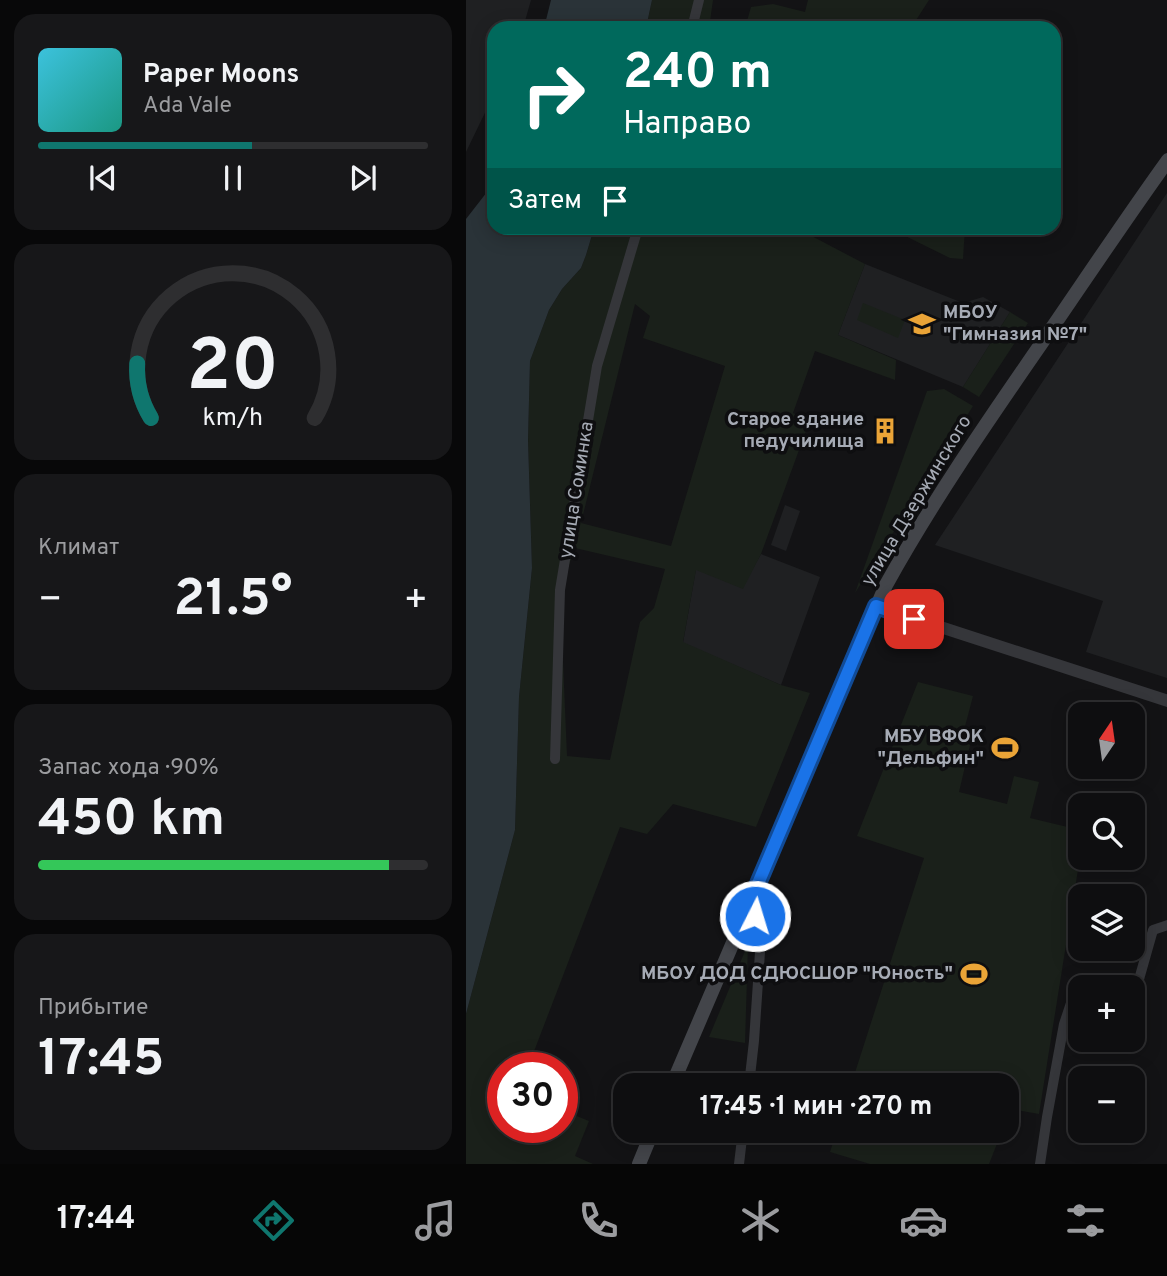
<!DOCTYPE html>
<html lang="ru">
<meta charset="utf-8">
<style>
:root{--surface:#0e0e10;--page:#171719;--text:#f1f3f6;--muted:#9b9c9f;--line:#2e2e30;--accent:#0f766e}
body{margin:0;font-family:Overpass,sans-serif;background:var(--page);color:var(--text);height:100vh;display:flex;flex-direction:column;font-size:26px;white-space:nowrap}
*{box-sizing:border-box;margin:0}
p{font-size:23px;color:var(--muted)}
.icon{flex:none;width:38px;height:38px;fill:none;stroke:currentColor;stroke-width:2;stroke-linecap:round;stroke-linejoin:round}
.map{position:relative;flex:1;overflow:hidden}
.panel{display:flex;flex-direction:column;gap:14px;padding:14px;background:#080809;width:466px}
.panel>*{flex:none}
.banner{position:absolute;left:21px;top:21px;width:574px;height:214px;border-radius:21px;box-shadow:0 4px 18px #0003,0 0 0 2px var(--line);background:#00695c;color:#fff;overflow:hidden}
.needle{width:46px;rotate:13deg}
.fabs{position:absolute;left:602px;top:702px;display:grid;gap:14px}
.fabs a{display:grid;place-items:center;width:77px;height:77px;border-radius:14px;background:var(--surface);box-shadow:0 4px 18px #0003,0 0 0 2px var(--line);font-size:35px}
.speed{position:absolute;left:21px;top:1052px;display:flex;gap:14px;font-size:35px;font-weight:700;text-align:center}
.speed>*{display:grid;place-content:center;width:91px;height:91px;border-radius:50%;background:var(--surface);box-shadow:0 4px 18px #0003,0 0 0 2px var(--line);line-height:1}
.speed .limit{border:10px solid #d22;background:#fff;color:#111}
.pin{position:absolute;display:grid;place-items:center;width:60px;height:60px;color:#fff;margin:-30px;border-radius:14px;box-shadow:0 4px 10px #0006}
.me{position:absolute;width:77px;margin:-38px;rotate:5deg;stroke-linejoin:round;filter:drop-shadow(0 0 5px #0008)}
.turn{display:flex;align-items:center;gap:24px;height:147px;padding:0 21px;font-size:32px}
.turn .icon{width:91px;height:91px;stroke-width:2.5}
.turn b{display:block;font-size:49px;line-height:60px}
.then{display:flex;align-items:center;height:66px;padding:0 21px;background:#0003;gap:14px;font-size:26px}
.big{font-size:52px;font-weight:700;line-height:1.1}
.panel .card{flex:1;display:flex;flex-direction:column;justify-content:center;gap:10px;min-width:0;padding:0 24px;border-radius:21px;background:var(--page)}
.panel .dial{align-items:center;gap:0}
.dial svg{height:182px;overflow:visible;fill:none;stroke:var(--line);stroke-width:7;stroke-linecap:round;text-anchor:middle}
.dial text{fill:var(--text);stroke:none}
.song{display:flex;align-items:center;gap:21px}
.cover{width:84px;height:84px;border-radius:10px;background:linear-gradient(135deg,hsl(190 70% 55%),hsl(170 70% 35%))}
.played{height:7px;border-radius:4px;background:linear-gradient(90deg,var(--accent) 55%,var(--line) 55%)}
.keys{display:flex;justify-content:space-around;direction:ltr}
.heat{display:flex;justify-content:space-between;align-items:center;font-size:38px;direction:ltr}
.charge{height:10px;border-radius:5px;background:linear-gradient(90deg,#34c759 90%,var(--line) 0)}
.trip{position:absolute;left:147px;top:1073px;width:406px;height:70px;border-radius:21px;background:var(--surface);box-shadow:0 4px 18px #0003,0 0 0 2px var(--line);font-weight:700;line-height:70px;text-align:center}
.dock{display:flex;height:112px;justify-content:space-around;align-items:center;background:#060606;color:var(--muted)}
.dock .icon{width:49px;height:49px}
.dock .on{color:var(--accent)}
.dock b{font-size:32px;color:var(--text)}
main{display:flex;flex:1;min-height:0}
.map>svg:first-child{display:block}
.built{fill:#1f2022}
.green{fill:#1a201a;fill-rule:evenodd}
.water{fill:#2a3338}
.lines{fill:none;stroke-linecap:round;stroke-linejoin:round}
.minor{stroke:#35363a;stroke-width:10}
.tertiary{stroke:#35363a;stroke-width:12}
.secondary{stroke:#43454a;stroke-width:14}
.route-casing{stroke:#114b97;stroke-width:18}
.route{stroke:#1a73e8;stroke-width:12}
.labels{text-anchor:middle;dominant-baseline:central;stroke-width:7;stroke-linejoin:round;paint-order:stroke}
.poi-label{font-size:19px;font-weight:bold;fill:#a6abb5;stroke:#0e0e10;text-anchor:end}
.street-label{font-size:19px;fill:#a6abb5;stroke:#0e0e10}
</style>
<main>
<section class="panel">
<div class="card">
<div class="song"><i class="cover"></i><div><b>Paper Moons</b><p>Ada Vale</p></div></div>
<div class="played"></div>
<div class="keys"><svg class="icon" aria-label="previous" viewBox="0 0 24 24"><path d="M18 5L8 12l10 7zM5 5v14"/></svg><svg class="icon" aria-label="pause" viewBox="0 0 24 24"><path d="M8 5v14M16 5v14"/></svg><svg class="icon" aria-label="next" viewBox="0 0 24 24"><path d="M6 5l10 7-10 7zM19 5v14"/></svg></div>
</div>
<div class="card dial"><svg viewBox="0 0 100 80">
<path d="M14 69A42 42 0 1 1 86 69"/>
<path d="M14 69A42 42 0 0 1 8 45" stroke="#0f766e"/>
<text x="50" y="56" font-size="32" font-weight="700">20</text>
<text x="50" y="72" font-size="11">km/h</text>
</svg></div>
<div class="card"><p>Климат</p>
<div class="heat"><a>−</a><b class="big">21.5°</b><a>+</a></div>
</div>
<div class="card"><p>Запас хода · 90%</p><b class="big">450 km</b><div class="charge"></div></div>
<div class="card"><p>Прибытие</p><b class="big">17:45</b></div>
</section>
<div class="map">
<svg width="702" height="1164" viewBox="0 0 702 1164">
<rect width="100%" height="100%" fill="#131315"/>
<g class="built">
<polygon points="0,0 65,0 57,28 28,28 28,94 0,152"/>
<polygon points="701,193 701,678 620,652 637,601 469,545"/>
<polygon points="399,264 497,303 517,297 544,312 497,387 372,335"/>
<polygon points="319,505 334,511 320,551 305,545"/>
<polygon points="295,554 354,577 315,685 217,643 230,569 276,588"/>
</g>
<g class="green">
<polygon points="186,0 247,0 243,28 180,28"/>
<polygon points="342,0 463,0 445,28 279,28 285,7 307,4 339,12"/>
<path d="M 126,228 L 339,228 L 338,232 L 399,264 L 372,335 L 430,360 L 429,380 L 349,351 L 327,413 L 344,420 L 295,554 L 277,589 L 230,570 L 217,642 L 315,685 L 344,693 L 290,827 L 207,804 L 181,834 L 154,827 L 62,1067 L 37,1068 L 37,1127 L 96,1127 L 96,1110 L 123,1121 L 109,1156 L 127,1164 L 0,1164 L 0,1014 L 49,830 L 53,697 L 66,568 L 62,440 L 64,361 L 83,310 L 96,289 L 115,268 L 120,255 L 126,235 ZM 169,304 L 184,316 L 177,338 L 259,366 L 205,546 L 115,523 ZM 109,548 L 199,569 L 188,608 L 174,622 L 144,760 L 101,756 L 94,590 Z"/>
<polygon points="423,228 499,228 497,259 484,258"/>
<polygon points="397,303 439,320 432,338 391,320"/>
<polygon points="544,312 562,323 513,397 497,387"/>
<polygon points="478,389 507,406 389,593 461,391"/>
<polygon points="452,682 507,696 496,738 505,741 493,792 541,804 548,776 573,782 564,818 614,830 614,857 573,1114 545,1109 541,1119 541,1085 385,1085 458,858 391,836"/>
<polygon points="282,944 279,1043 243,1037"/>
<polygon points="371,1130 536,1130 536,1131 523,1164 404,1164 364,1152"/>
</g>
<g class="water">
<polygon points="85,0 186,0 180,28 78,28"/>
<polygon points="28,183 28,228 126,228 126,235 120,255 115,268 96,289 83,310 64,361 62,440 66,568 53,697 49,830 0,1014 0,219"/>
</g>
<g class="lines">
<g class="minor">
<polyline points="226,28 233,0"/>
<polyline points="89,759 94,590 131,366 172,228"/>
<polyline points="667,997 668,997 687,930 702,925"/>
<polyline points="283,1085 288,1041 294,952 293,938 285,902"/>
<polyline points="273,1164 277,1130"/>
<polyline points="574,1164 581,1117 598,1024 605,1003 614,995"/>
</g>
<polyline class="tertiary" points="410,606 702,701"/>
<g class="secondary">
<path d="M 206,1085 L 420,585 C 466,502 521,422 575,344 C 617,283 658,221 702,160"/>
<polyline points="173,1164 187,1130"/>
</g>
</g>
<g class="lines">
<g class="route-casing">
<polyline id="route" points="289,916 285,900 410,606 448,619"/>
</g>
<use href="#route" class="route"/>
</g>
<defs>
<g id="school-bare" transform="scale(2.1)"><path d="M0-5L7-2L0 1L-7-2ZM-4 1L0 2.5L4 1V4Q0 6-4 4Z" fill="#eaa437" stroke="#0e0e10" stroke-width="2.5" paint-order="stroke"/></g>
<g id="building-bare" transform="scale(2.1)"><path d="M-4-6H4V6H1V3H-1V6H-4ZM-2.5-4.3h1.7v1.8h-1.7ZM.8-4.3h1.7v1.8H.8ZM-2.5-1h1.7V.8h-1.7ZM.8-1h1.7V.8H.8Z" fill="#eaa437" stroke="#0e0e10" stroke-width="2.5" paint-order="stroke"/></g>
<g id="stadium-bare" transform="scale(2.1)"><path d="M0-5a6.5 5 0 1 0 0 10a6.5 5 0 1 0 0-10ZM-3.5-1.8h7v3.6h-7Z" fill="#eaa437" stroke="#0e0e10" stroke-width="2.5" paint-order="stroke"/></g>
</defs>
<g fill-rule="evenodd">
<use href="#school-bare" x="456" y="324"/>
<use href="#building-bare" x="419" y="431"/>
<use href="#stadium-bare" x="539" y="748"/>
<use href="#stadium-bare" x="508" y="974"/>
</g>
<g class="labels">
<g class="poi-label">
<text x="477" y="313" text-anchor="start">МБОУ<tspan x="477" dy="22">"Гимназия №7"</tspan></text>
<text x="398" y="420">Старое здание<tspan x="398" dy="22">педучилища</tspan></text>
<text x="518" y="737">МБУ ВФОК<tspan x="518" dy="22">"Дельфин"</tspan></text>
<text x="487" y="974">МБОУ ДОД СДЮСШОР "Юность"</text>
</g>
<g class="street-label">
<text transform="translate(111 490) rotate(-81)">улица Соминка</text>
<text transform="translate(451 501) rotate(-59)">улица Дзержинского</text>
</g>
</g>
</svg>
<div class="fabs">
<a><svg class="needle" viewBox="-14 -14 28 28"><path d="M0-13l5 13h-10z" fill="#e53935"/><path d="M0 13l5-13h-10z" fill="#9b9c9f"/></svg></a>
<a><svg class="icon" aria-label="search" viewBox="0 0 24 24"><circle cx="10" cy="10" r="6"/><path d="M15 15l6 6"/></svg></a>
<a><svg class="icon" aria-label="layers" viewBox="0 0 24 24"><path d="M12 4l9 5-9 5-9-5zM3 14l9 5 9-5"/></svg></a>
<a>+</a>
<a>−</a>
</div>
<div class="speed"><div class="limit">30</div></div>
<div class="pin" style="left:448px;top:619px;background:#d93025"><svg class="icon" aria-label="arrive" viewBox="0 0 24 24"><path d="M6 21V4h12l-3 4 3 4H6"/></svg></div>
<svg class="me" style="left:289px;top:916px" viewBox="-20 -20 40 40"><circle r="17" fill="#1a73e8" stroke="#fff" stroke-width="3"/><path d="M0-11L8 9 0 5-8 9z" fill="#fff"/></svg>
<div class="trip">17:45 · 1 мин · 270 m</div>
<div class="banner">
<div class="turn"><svg class="icon" aria-label="right" viewBox="0 0 24 24"><path d="M7 20v-9h11M14 6l5 5-5 5"/></svg><div><b>240 m</b>Направо</div></div>
<div class="then">Затем<svg class="icon" aria-label="arrive" viewBox="0 0 24 24"><path d="M6 21V4h12l-3 4 3 4H6"/></svg></div>
</div>
</div>
</main>
<nav class="dock">
<b>17:44</b>
<svg class="icon on" aria-label="directions" viewBox="0 0 24 24"><path d="M12 3l9 9-9 9-9-9zM9 14v-3h6M13 9l2 2-2 2"/></svg>
<svg class="icon" aria-label="music" viewBox="0 0 24 24"><path d="M9 18V5l10-2v13"/><circle cx="6" cy="18" r="3"/><circle cx="16" cy="16" r="3"/></svg>
<svg class="icon" aria-label="phone" viewBox="0 0 24 24"><path d="M5 4h4l2 5-3 2q2 4 5 5l2-3 5 2v4C11 20 4 13 5 4z"/></svg>
<svg class="icon" aria-label="climate" viewBox="0 0 24 24"><path d="M12 3v18M4 7l16 10M4 17L20 7"/></svg>
<svg class="icon" aria-label="car" viewBox="0 0 24 24"><path d="M5 17H2v-5l4-1 3-4h7l3 4 3 1v5h-3M9 17h6M6 11h13"/><circle cx="7" cy="17" r="2"/><circle cx="17" cy="17" r="2"/></svg>
<svg class="icon" aria-label="filters" viewBox="0 0 24 24"><path d="M4 7h16M4 17h16"/><circle cx="9" cy="7" r="2"/><circle cx="15" cy="17" r="2"/></svg>
</nav>
